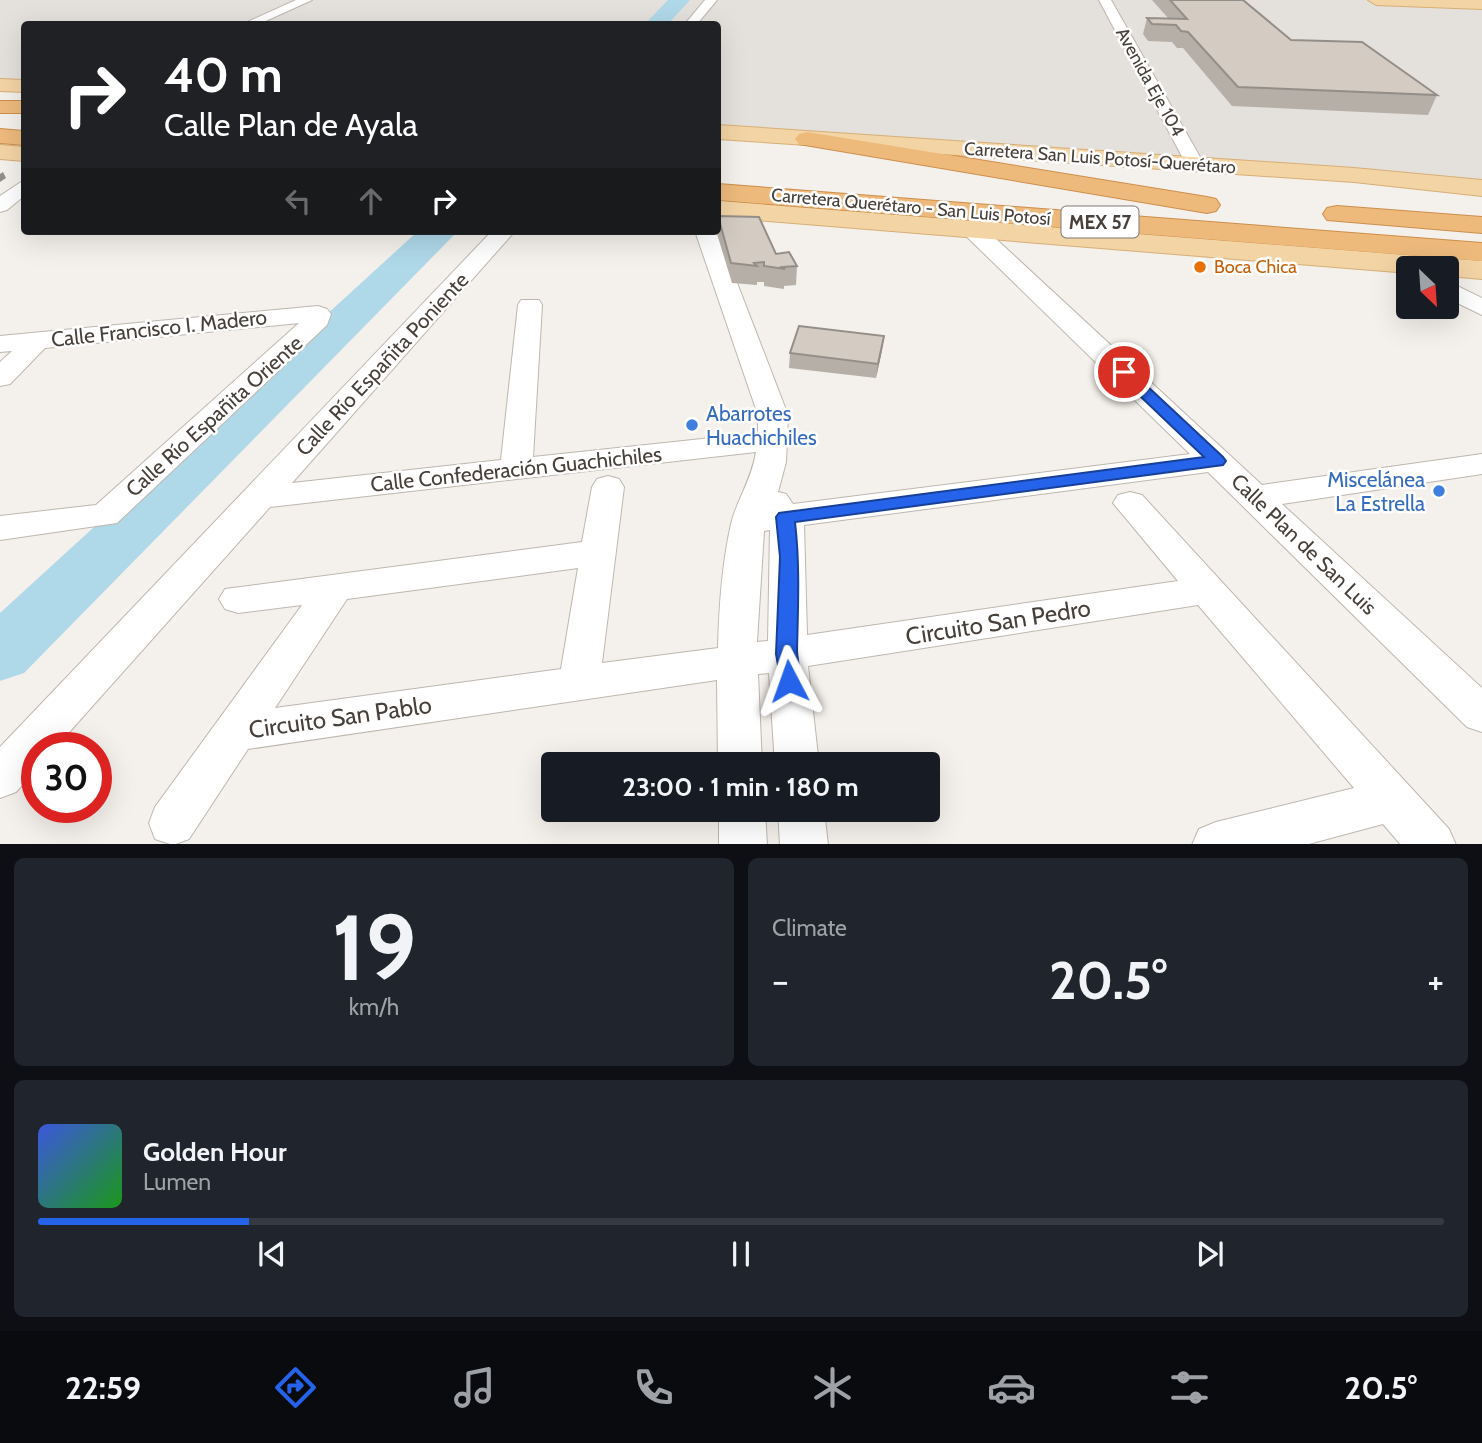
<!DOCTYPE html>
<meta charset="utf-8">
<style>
:root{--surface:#171b24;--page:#20242c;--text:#f1f3f6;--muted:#9ea1a6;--line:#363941;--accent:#2563eb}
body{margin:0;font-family:Cabin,sans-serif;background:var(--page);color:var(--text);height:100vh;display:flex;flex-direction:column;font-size:26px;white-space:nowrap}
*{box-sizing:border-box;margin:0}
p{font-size:23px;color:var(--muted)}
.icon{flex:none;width:38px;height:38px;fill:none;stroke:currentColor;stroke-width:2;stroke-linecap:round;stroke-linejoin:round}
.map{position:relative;height:844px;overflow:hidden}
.panel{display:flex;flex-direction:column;gap:14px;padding:14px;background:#0d0f14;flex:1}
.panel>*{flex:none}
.guide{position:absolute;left:21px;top:21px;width:700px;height:214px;border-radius:7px;box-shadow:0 7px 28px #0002;background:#202124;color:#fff;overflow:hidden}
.needle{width:46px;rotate:155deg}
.tools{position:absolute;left:1396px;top:256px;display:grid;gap:14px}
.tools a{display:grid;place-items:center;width:63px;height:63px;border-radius:7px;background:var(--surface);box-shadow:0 7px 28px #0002;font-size:35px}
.speed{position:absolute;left:21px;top:732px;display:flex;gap:14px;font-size:35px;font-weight:700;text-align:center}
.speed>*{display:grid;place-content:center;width:91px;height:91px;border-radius:50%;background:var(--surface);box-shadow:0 7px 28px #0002;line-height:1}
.speed .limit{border:10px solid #d22;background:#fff;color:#111}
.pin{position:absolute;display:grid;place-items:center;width:60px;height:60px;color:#fff;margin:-30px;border:4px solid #fff;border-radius:50%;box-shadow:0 2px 7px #0007}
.me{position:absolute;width:77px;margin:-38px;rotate:356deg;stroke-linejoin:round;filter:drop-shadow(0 0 5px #0008)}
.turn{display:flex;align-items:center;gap:24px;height:147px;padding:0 28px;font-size:32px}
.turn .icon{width:91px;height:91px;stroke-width:2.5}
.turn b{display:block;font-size:49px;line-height:60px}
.lanes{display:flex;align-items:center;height:66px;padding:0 28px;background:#0003;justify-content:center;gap:35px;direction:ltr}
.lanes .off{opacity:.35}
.big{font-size:52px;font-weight:700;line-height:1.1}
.panel .widget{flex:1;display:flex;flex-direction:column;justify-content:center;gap:10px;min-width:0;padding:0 24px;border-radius:10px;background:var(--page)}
.panel .dial{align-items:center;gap:0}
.dial b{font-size:91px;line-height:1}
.song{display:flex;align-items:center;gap:21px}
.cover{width:84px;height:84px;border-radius:10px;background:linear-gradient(135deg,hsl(230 70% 55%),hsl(120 70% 35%))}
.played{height:7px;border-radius:4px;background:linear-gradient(90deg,var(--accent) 15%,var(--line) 15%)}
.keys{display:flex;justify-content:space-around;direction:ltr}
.heat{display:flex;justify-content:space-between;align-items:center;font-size:38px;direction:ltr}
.panel .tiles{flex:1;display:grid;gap:14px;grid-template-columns:1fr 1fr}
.widget:last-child{grid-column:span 2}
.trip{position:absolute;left:541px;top:752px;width:399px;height:70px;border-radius:7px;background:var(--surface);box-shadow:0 7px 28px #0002;font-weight:700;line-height:70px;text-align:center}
.tab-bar{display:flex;height:112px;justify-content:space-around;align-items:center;background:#090b0e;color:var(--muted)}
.tab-bar .icon{width:49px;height:49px}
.tab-bar .active{color:var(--accent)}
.tab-bar b{font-size:32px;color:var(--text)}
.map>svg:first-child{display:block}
.industrial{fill:#e4e0dc}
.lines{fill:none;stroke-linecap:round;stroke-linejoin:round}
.river{fill:#afd8e9;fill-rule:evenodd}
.minor-casing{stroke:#beb7af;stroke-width:2}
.major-casing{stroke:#d7ae76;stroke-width:2}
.highway-casing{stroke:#cc8e4d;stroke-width:2}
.minor{fill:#fff;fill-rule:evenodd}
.major{fill:#f3d4a5;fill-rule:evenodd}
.highway{fill:#eeba7c;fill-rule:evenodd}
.wall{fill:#b6afa7}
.shaded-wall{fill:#948e88}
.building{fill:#d4cbc2;stroke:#948e88;stroke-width:2}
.route{fill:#2563eb;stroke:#184099;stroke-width:2}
.food-dot{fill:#e8710a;stroke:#fff;stroke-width:2.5}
.shop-dot{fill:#3f7fe0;stroke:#fff;stroke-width:2.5}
.labels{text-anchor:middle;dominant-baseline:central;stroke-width:5;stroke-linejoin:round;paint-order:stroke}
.far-street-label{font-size:18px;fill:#47403a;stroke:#fff}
.far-food-label{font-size:18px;fill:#c56008;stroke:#fff;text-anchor:start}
.shield{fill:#fff;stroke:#7e7975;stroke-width:2}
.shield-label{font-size:19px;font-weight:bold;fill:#47403a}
.street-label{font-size:21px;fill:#47403a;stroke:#fff}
.shop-label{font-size:21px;fill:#366cbe;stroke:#fff;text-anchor:start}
.near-street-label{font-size:24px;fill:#47403a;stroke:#fff}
</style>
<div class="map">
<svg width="1482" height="845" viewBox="0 0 1482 845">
<rect width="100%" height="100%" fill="#f4f0eb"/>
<polygon class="industrial" points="0,0 1482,0 1482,184 718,132 718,24 24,24 24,84 0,83"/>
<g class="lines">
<g class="river">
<polygon points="668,0 690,0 668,24 645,24"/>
<polygon points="418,231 458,231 24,673 0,681 0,613"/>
</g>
<g class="minor-casing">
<g id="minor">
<polygon points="296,0 312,0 259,24 243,24"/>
<polygon points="705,0 717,0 697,24 685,24"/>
<polygon points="1099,0 1111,0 1204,164 1202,168 1188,168 1186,164"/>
<polygon points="24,180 24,196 7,210 0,212 0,196"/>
<path d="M 973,224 L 981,225 L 1262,485 L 1482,454 L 1482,474 L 1282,504 L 1482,688 L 1482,732 L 1467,727 L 1208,472 L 804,525 L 807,635 L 1178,581 L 1113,503 L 1118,495 L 1130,492 L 1142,495 L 1449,829 L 1456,845 L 1401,845 L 1383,824 L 1305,845 L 1192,845 L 1199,829 L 1216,822 L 1354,788 L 1198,605 L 808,666 L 819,765 L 775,765 L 769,673 L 758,674 L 762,765 L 718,765 L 717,680 L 248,749 L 189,839 L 173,845 L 155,839 L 149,823 L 155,807 L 302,605 L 238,613 L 225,609 L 219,599 L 225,589 L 582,542 L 592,487 L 597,479 L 608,476 L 619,479 L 624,487 L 602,663 L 718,648 C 719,606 722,564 731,524 C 737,499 751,482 756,452 L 270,507 L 56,747 L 37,747 L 37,769 L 16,792 L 0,798 L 0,747 L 492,231 L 515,231 L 292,483 L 501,460 L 518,305 L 521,300 L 539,300 L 542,305 L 533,457 L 758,433 L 758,415 L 695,231 L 717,231 L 788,415 L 786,462 L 778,492 L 786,494 L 793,504 L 1190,454 L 965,235 L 962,230 ZM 770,530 L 768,641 L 757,642 L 764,531 ZM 578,568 L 561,669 L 275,708 L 347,599 Z"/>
<polygon points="1447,281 1482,298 1482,315 1447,298"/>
<polygon points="318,306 327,309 331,314 327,325 117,523 0,540 0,516 96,505 299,323 45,348 10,384 0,386 0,362 12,351 0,352 0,336"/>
<polygon points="719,810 765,810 767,845 719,845"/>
<polygon points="778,810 824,810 828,845 780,845"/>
</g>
</g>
<g class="major-casing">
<g id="major">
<polygon points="1368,0 1482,0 1482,9 1376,5"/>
<polygon points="0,79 24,80 24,92 0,91"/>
<polygon points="718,125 1354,168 1482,180 1482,196 1354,182 718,139"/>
<polygon points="0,145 24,147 24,161 0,159"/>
<polygon points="718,201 1482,261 1482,279 1447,276 1447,268 1409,268 1409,273 718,217"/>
</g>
</g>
<g class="highway-casing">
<g id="highway">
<rect x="0" y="101" width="24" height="12"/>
<polygon points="0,129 24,131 24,145 0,143"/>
<polygon points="807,132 1207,197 1216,199 1220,205 1216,211 1207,213 799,144 795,139 799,134"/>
<polygon points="718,184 1482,243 1482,261 718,200"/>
<polygon points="1337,206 1482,217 1482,233 1327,220 1323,214 1327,208"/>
</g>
</g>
<use href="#minor" class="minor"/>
<use href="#major" class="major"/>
<use href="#highway" class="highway"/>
</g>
<g class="wall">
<polygon points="1152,0 1243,0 1291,40 1437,95 1428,115 1232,106 1183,48 1177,48 1172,42 1148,41 1143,34 1147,18 1168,18"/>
<polygon points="718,216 776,254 797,266 796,285 784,286 784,289 764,286 764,282 757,282 757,285 732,283 717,234"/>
<polygon points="884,336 882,350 876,378 789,368 790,353"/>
</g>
<g class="shaded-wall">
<polygon points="3,172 6,178 0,182 0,174"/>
<polygon points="884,336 882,350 876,378 878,364"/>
</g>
<g class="building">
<polygon points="1170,0 1243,0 1291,40 1362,42 1437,95 1238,87 1188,32 1181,31 1176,25 1152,24 1147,18 1187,19"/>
<polygon points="718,216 759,217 776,254 789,252 797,266 782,267 785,269 764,266 764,262 754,263 757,266 731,263"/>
<polygon points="799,326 884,336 878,364 790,353"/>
</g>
<path class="route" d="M 1124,367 L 1129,369 L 1223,457 L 1226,461 L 1223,465 L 795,522 C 800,565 798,607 797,650 C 797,662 803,676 797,688 L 789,690 L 782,688 L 776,654 L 780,557 L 776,517 L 779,513 L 1204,457 L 1118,375 L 1116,372 Z"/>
<circle class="food-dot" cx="1200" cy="267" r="7"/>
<g class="shop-dot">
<circle cx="692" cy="425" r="7"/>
<circle cx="1439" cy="491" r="7"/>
</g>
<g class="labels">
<g class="far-street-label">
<text transform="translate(1150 82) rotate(61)">Avenida Eje 104</text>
<text transform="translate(1100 158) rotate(4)">Carretera San Luis Potosí-Querétaro</text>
<text transform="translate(911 207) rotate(5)">Carretera Querétaro - San Luis Potosí</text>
</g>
<g class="far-food-label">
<text x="1214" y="267">Boca Chica</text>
</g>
<rect class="shield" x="1061.5" y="206.5" width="77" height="31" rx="5"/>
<g class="shield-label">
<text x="1100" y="222">MEX 57</text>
</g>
<g class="street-label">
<text transform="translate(159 328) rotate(-6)">Calle Francisco I. Madero</text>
<text transform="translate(382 364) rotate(-47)">Calle Río Españita Poniente</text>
<text transform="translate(214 416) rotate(-42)">Calle Río Españita Oriente</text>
<text transform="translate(516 469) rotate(-6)">Calle Confederación Guachichiles</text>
<text transform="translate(1304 544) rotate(44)">Calle Plan de San Luis</text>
</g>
<g class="shop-label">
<text x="706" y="413">Abarrotes<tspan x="706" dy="24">Huachichiles</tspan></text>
<text x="1425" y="479" text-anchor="end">Miscelánea<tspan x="1425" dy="24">La Estrella</tspan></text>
</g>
<g class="near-street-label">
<text transform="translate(998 622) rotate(-9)">Circuito San Pedro</text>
<text transform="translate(340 717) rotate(-8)">Circuito San Pablo</text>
</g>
</g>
</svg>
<div class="tools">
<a><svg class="needle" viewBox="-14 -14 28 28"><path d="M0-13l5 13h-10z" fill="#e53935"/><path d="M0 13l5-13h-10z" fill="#9ea1a6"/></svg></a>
</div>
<div class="speed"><div class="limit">30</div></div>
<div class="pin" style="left:1124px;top:372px;background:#d93025"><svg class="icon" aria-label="arrive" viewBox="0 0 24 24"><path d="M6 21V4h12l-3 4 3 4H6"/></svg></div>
<svg class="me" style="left:789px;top:681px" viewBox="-20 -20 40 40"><path d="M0-17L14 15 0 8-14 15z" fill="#2563eb" stroke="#fff" stroke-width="4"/></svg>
<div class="trip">23:00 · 1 min · 180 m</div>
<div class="guide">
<div class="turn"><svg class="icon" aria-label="right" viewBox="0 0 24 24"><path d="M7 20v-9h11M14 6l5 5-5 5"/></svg><div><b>40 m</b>Calle Plan de Ayala</div></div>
<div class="lanes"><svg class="icon off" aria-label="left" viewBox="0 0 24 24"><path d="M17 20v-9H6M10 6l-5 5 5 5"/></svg><svg class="icon off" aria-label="ahead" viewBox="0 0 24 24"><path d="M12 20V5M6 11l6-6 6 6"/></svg><svg class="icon" aria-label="right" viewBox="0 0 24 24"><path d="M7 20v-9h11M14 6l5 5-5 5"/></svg></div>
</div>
</div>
<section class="panel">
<div class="tiles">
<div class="widget dial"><b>19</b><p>km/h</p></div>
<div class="widget"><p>Climate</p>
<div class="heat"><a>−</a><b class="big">20.5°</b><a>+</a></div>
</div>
<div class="widget">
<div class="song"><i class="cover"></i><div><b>Golden Hour</b><p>Lumen</p></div></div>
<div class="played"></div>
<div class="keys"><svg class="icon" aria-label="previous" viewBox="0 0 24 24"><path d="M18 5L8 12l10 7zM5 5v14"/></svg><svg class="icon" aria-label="pause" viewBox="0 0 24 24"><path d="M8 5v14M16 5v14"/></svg><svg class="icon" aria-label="next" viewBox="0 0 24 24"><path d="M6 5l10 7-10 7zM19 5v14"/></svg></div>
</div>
</div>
</section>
<nav class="tab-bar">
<b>22:59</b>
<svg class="icon active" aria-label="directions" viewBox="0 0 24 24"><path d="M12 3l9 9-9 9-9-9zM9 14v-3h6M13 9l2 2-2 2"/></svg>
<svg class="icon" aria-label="music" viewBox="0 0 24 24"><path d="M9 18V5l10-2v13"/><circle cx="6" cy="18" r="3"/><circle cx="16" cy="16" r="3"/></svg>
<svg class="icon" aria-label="phone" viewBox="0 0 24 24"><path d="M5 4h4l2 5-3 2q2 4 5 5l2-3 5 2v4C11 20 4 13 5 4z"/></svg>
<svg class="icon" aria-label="climate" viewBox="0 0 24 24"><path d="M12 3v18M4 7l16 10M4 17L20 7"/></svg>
<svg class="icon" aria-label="car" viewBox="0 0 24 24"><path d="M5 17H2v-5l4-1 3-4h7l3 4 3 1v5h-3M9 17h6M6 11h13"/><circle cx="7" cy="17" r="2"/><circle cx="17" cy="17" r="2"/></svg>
<svg class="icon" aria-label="filters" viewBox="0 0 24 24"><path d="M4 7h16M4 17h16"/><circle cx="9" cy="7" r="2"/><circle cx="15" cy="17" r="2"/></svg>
<b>20.5°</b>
</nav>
